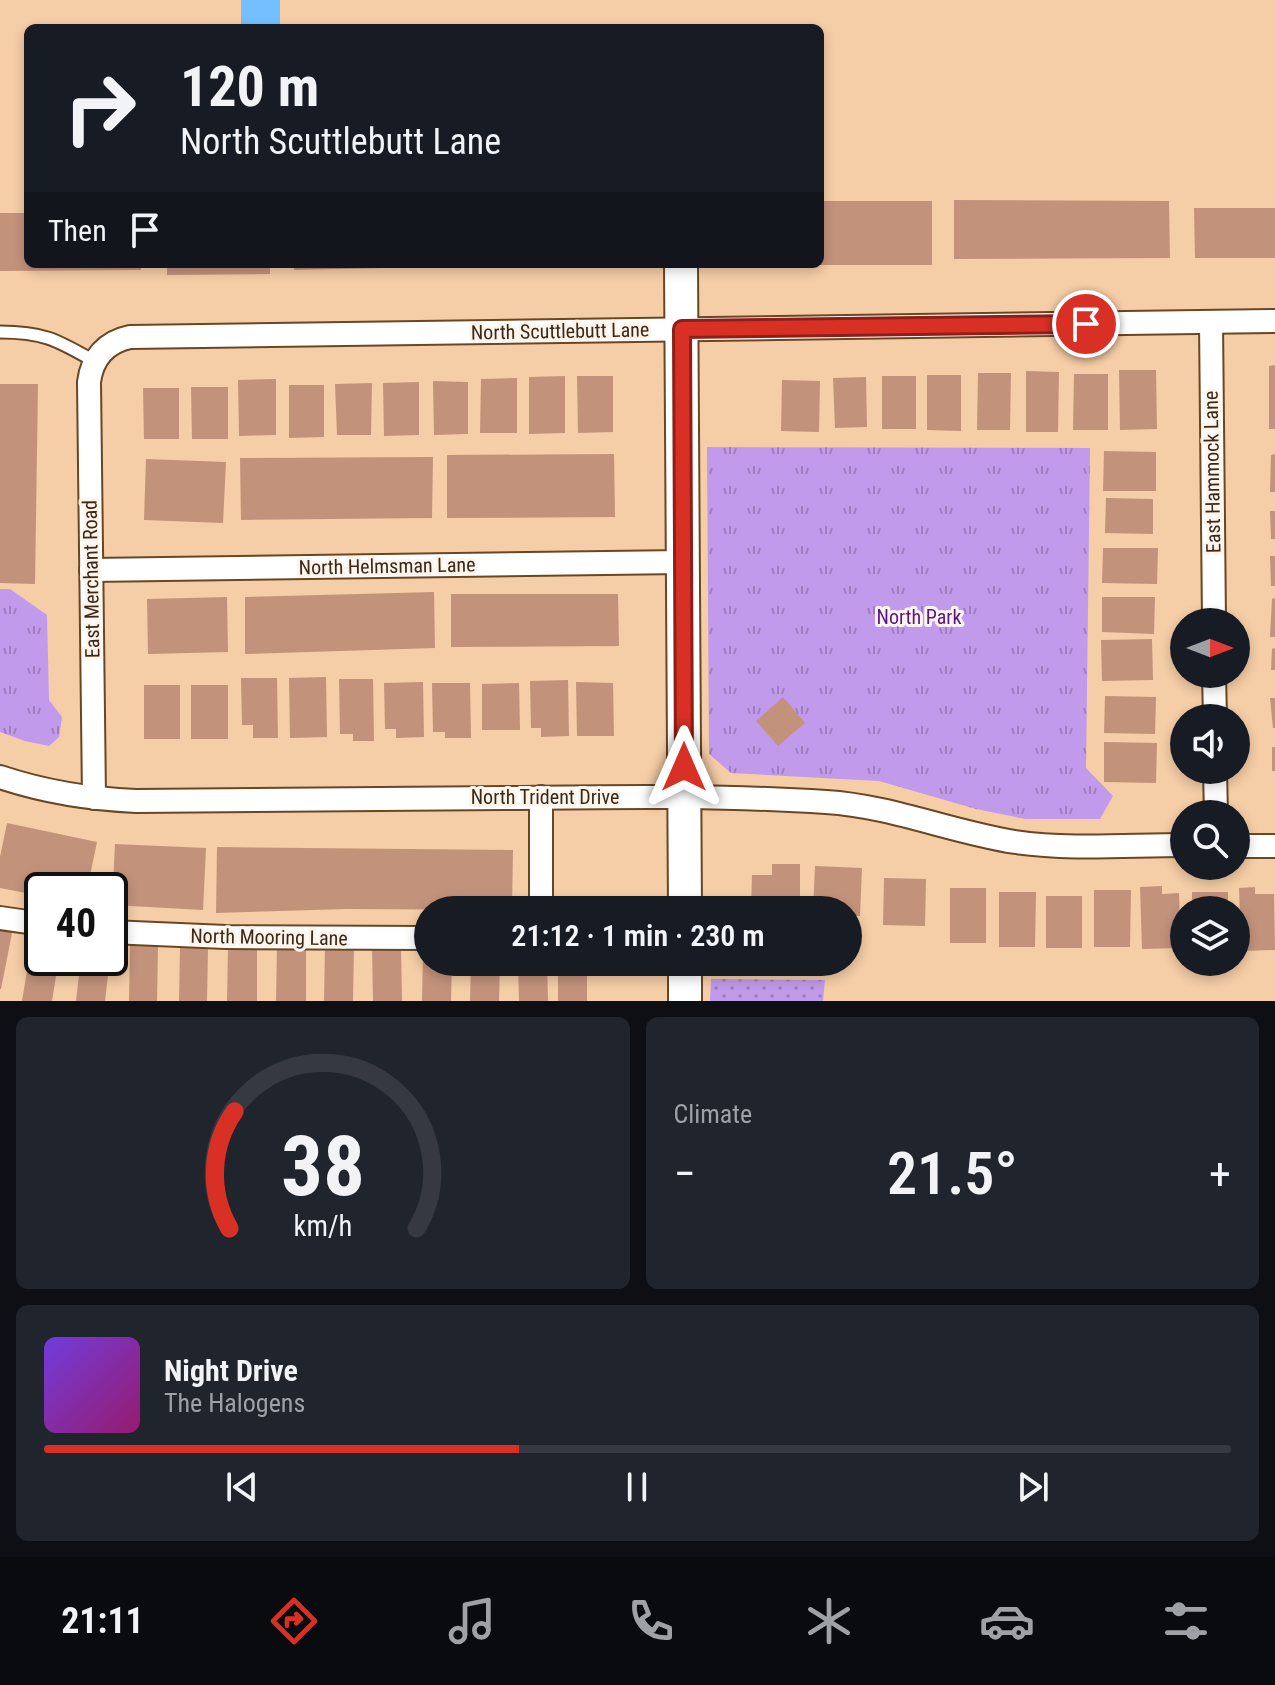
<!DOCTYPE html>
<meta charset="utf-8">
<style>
:root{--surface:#171b24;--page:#20242c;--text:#f1f3f6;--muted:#9ea1a6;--line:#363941;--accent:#d93025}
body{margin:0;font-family:"Roboto Condensed",sans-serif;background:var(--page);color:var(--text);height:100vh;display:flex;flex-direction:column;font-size:30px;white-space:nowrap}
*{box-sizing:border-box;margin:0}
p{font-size:26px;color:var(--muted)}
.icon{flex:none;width:44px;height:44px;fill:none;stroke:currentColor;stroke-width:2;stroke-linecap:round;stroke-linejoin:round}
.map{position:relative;height:1001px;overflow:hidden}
.details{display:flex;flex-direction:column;gap:16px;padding:16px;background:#0d0f14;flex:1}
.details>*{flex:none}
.top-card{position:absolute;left:24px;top:24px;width:800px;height:244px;border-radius:12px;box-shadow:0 4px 12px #0003;background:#171b24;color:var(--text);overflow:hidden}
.needle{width:52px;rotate:90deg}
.controls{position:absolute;left:1170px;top:608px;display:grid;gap:16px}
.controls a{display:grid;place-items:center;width:80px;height:80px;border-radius:50%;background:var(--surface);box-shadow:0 4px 12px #0003;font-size:40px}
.speed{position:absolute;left:24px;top:872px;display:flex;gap:16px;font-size:40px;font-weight:700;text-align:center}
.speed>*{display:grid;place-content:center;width:104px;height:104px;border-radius:50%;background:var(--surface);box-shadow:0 4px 12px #0003;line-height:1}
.speed .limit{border:4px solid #111;border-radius:12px;background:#fff;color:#111}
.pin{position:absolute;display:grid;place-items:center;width:68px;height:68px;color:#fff;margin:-34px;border:4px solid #fff;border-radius:50%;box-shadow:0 2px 8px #0007}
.me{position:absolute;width:88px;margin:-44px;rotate:0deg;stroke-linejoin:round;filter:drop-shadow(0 0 6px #0008)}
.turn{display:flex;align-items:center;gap:28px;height:168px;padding:0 24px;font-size:36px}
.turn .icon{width:104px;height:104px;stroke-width:2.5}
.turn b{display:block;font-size:56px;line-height:68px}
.then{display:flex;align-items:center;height:76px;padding:0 24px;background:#0003;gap:16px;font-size:30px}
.big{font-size:60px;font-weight:600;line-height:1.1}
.details .tile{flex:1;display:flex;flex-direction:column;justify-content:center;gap:12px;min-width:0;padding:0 28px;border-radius:12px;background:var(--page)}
.details .dial{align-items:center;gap:0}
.dial svg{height:208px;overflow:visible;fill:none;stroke:var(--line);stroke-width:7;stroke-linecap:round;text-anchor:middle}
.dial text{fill:var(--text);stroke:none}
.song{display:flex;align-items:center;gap:24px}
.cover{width:96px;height:96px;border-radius:12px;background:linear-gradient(135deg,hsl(260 70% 55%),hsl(320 70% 35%))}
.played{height:8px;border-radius:4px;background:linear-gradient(90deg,var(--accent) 40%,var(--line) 40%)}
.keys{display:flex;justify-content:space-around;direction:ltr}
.heat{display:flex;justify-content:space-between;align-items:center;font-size:44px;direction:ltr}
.details .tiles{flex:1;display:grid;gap:16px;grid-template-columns:1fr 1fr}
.tile:last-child{grid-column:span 2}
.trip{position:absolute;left:414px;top:896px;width:448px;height:80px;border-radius:40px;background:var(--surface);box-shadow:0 4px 12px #0003;font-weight:600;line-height:80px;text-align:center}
.tabs{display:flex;height:128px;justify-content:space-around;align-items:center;background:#090b0e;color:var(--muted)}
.tabs .icon{width:56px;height:56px}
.tabs .selected{color:var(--accent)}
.tabs b{font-size:36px;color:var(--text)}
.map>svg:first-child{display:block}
.grass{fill:url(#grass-dots)}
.park{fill:url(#park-tufts)}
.water{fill:#73bfff}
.building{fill:#c3927b}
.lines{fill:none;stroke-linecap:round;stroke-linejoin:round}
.lane-casing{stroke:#694724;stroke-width:15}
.street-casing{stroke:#694724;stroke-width:26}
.secondary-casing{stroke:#694724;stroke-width:36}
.lane{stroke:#fff;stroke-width:11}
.street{stroke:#fff;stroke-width:22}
.secondary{stroke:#fff;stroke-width:32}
.route-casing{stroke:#8d1f18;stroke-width:20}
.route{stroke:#d93025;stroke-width:14}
.labels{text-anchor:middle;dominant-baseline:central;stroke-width:6;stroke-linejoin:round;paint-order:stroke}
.street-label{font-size:20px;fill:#382919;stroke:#fdf4ec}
.park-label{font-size:20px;fill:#5b148b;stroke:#fdf4ec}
</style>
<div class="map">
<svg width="1275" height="1001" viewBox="0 0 1275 1001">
<defs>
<pattern id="grass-dots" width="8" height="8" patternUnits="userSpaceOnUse" patternTransform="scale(2)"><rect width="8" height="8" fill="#c19aeb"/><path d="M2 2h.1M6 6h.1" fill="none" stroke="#9e7ebe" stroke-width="1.8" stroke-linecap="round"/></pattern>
<pattern id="park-tufts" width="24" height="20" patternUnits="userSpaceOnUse" patternTransform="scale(2)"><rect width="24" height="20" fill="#c19aeb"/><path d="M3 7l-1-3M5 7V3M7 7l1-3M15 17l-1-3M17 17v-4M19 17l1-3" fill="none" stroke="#9e7ebe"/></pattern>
</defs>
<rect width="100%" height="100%" fill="#f5cda6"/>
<polygon class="grass" points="711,979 825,980 823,1001 710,1001"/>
<g class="park">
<polygon points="707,447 1090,448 1086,768 1113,796 1100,819 1025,819 976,809 879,781 731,773 709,754"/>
<polygon points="0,589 10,589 47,615 49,700 62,717 59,737 49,746 25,741 0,732"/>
</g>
<rect class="water" x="241" y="0" width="39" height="28"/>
<g class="building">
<polygon points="954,200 1169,201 1170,258 954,259"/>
<rect x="820" y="201" width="112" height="64"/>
<polygon points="1194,208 1275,208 1275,258 1195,258"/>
<polygon points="0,213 28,213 28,264 141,264 141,270 0,271"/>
<polygon points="167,264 270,264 270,274 167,275"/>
<polygon points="294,264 428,264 428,267 294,270"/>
<polygon points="449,264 531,264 531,267 449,268"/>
<polygon points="1275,365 1275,429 1269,429 1269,366"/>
<polygon points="1119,370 1156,370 1157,429 1120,430"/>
<polygon points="1026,371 1059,372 1058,432 1026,432"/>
<polygon points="978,373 1011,373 1010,430 977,430"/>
<polygon points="1074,374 1108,374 1108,430 1073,430"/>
<polygon points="927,375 961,375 961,431 927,430"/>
<polygon points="565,376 565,433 529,434 529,377"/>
<polygon points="577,376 613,376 613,432 578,433"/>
<rect x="882" y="376" width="34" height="53"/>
<polygon points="866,377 867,427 835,428 833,378"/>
<polygon points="517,378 517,433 480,433 481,379"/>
<polygon points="276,379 276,435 239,436 238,380"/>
<polygon points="782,380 820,381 819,432 781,431"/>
<polygon points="433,381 468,382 468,434 434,435"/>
<polygon points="419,382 419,435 384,436 383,383"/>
<polygon points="372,383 371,435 337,435 335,384"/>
<polygon points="0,384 38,384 35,584 0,583"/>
<polygon points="289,385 324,385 324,437 289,438"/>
<polygon points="191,387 228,387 228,439 192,439"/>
<polygon points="143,388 179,388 179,439 144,439"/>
<polygon points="1104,451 1156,452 1156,491 1103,491"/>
<polygon points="614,454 615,517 447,518 447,455"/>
<polygon points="1275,454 1275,492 1270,492 1271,455"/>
<polygon points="433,457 432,518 241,520 240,458"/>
<polygon points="146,459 226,462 223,523 144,520"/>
<polygon points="1106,498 1153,499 1153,534 1105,533"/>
<polygon points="1270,511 1275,511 1275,539 1271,539"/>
<polygon points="1103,548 1158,548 1157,584 1102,583"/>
<polygon points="1270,556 1275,556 1275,586 1271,586"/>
<polygon points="434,592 435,648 245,654 245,597"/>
<polygon points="451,594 618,594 619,646 451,647"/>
<polygon points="227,597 228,652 148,654 147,599"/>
<polygon points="1102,597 1155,597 1154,634 1102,632"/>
<polygon points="1275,598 1275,637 1270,637 1272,599"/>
<polygon points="1152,639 1153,680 1102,681 1101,640"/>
<polygon points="1275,648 1275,670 1271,670 1272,649"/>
<polygon points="326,677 327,737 290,738 289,678"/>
<polygon points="241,678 277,678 278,738 253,738 253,725 242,725"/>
<polygon points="339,679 373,679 374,741 353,741 353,734 340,734"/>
<polygon points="568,680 569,736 541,737 541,728 531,728 530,681"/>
<polygon points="423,682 424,737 396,738 396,729 385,729 384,683"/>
<polygon points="576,682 613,683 614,736 577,736"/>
<polygon points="432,683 470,683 471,738 445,738 445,732 433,732"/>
<polygon points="519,683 520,730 482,730 482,684"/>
<rect x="144" y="685" width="36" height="54"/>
<rect x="191" y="685" width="37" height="54"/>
<polygon points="1105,696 1156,697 1155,734 1104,733"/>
<polygon points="783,697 805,723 778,746 756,721"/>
<polygon points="1270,698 1275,698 1275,728 1273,728"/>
<polygon points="1104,742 1157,743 1156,783 1104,782"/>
<rect x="1272" y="747" width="3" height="24"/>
<polygon points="7,823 97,842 87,890 42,890 42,896 0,888 0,857"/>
<polygon points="115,844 206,848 203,910 112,905"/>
<polygon points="217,847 513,850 512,910 347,909 216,913"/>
<polygon points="772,864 800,864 800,910 751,910 752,875 772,875"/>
<polygon points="815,866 862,868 860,916 848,916 848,910 813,910"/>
<polygon points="884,878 926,879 925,926 883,925"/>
<polygon points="1162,886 1162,894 1179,893 1181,948 1142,949 1140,887"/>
<polygon points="1255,887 1255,894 1274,894 1275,950 1241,951 1239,888"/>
<rect x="950" y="888" width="36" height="55"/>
<polygon points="1094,890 1131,890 1130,947 1094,947"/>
<polygon points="999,892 1036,892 1035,947 999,947"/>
<rect x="1192" y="892" width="36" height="18"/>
<rect x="1046" y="896" width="36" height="52"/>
<polygon points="0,926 13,928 1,989 0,989"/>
<polygon points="33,935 42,936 42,958 59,958 52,1001 22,1001"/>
<polygon points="130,945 158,946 157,1001 129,1001"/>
<polygon points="277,946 306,947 306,1001 276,1001"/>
<polygon points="325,946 354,946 353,1001 324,1001"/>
<polygon points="372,946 401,946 402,1001 373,1001"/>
<polygon points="180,947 208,948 207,1001 179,1001"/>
<polygon points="228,947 257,947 257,1001 227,1001"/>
<polygon points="423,952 428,952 428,962 452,962 451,1001 422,1001"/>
<polygon points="81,958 110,958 105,1001 76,1001"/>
<polygon points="471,962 500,962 499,1001 470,1001"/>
<polygon points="518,962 547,962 548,1001 519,1001"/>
<rect x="558" y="962" width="29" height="39"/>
</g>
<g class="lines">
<g class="lane-casing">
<path id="lane" d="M 0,332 C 44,332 57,340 94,361"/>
</g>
<g class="street-casing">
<g id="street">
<polyline points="1211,322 1214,622"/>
<polyline points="91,570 683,562"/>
<polyline points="1214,674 1215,718"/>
<polyline points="1215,770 1216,814"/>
<path d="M 0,777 C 45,792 89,799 136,801 C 259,800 382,799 505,798 C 612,797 719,795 826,802 C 891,806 951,832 1015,842 C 1070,850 1128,845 1184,845"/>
<polyline points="541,797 541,910"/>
<path d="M 94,798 L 89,382 C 92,358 106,342 130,337 L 1275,321"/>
<polyline points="1236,846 1275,846"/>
<polyline points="0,918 42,924"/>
<polyline points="110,932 226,937 428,938"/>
</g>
</g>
<g class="secondary-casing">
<g id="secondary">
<polyline points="681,264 685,910"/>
<polyline points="685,962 685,1001"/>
</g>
</g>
<use href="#lane" class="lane"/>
<use href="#street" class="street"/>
<use href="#secondary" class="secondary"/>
</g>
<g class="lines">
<g class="route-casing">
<polyline id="route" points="684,767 682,329 1086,324"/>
</g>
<use href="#route" class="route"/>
</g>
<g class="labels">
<g class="street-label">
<text transform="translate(560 331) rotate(-1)">North Scuttlebutt Lane</text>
<text transform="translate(1212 472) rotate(-91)">East Hammock Lane</text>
<text transform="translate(387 566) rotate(-1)">North Helmsman Lane</text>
<text transform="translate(91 579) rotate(-91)">East Merchant Road</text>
<text x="545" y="797">North Trident Drive</text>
<text transform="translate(269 937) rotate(1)">North Mooring Lane</text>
</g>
<g class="park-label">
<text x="919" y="617">North Park</text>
</g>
</g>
</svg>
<div class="controls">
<a><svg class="needle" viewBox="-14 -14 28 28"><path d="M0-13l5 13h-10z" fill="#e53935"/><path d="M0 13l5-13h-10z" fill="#9ea1a6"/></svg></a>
<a><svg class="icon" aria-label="sound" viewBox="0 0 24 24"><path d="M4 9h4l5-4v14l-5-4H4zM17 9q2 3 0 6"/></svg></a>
<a><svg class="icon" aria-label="search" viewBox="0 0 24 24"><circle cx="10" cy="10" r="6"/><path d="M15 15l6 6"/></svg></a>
<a><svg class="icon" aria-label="layers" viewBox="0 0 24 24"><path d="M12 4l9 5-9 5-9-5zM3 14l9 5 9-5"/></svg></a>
</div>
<div class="speed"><div class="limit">40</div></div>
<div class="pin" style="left:1086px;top:324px;background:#d93025"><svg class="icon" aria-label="arrive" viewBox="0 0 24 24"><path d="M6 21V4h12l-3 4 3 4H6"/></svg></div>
<svg class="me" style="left:684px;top:767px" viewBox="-20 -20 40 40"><path d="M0-17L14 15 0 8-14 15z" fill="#d93025" stroke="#fff" stroke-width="4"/></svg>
<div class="trip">21:12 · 1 min · 230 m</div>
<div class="top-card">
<div class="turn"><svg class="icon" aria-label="right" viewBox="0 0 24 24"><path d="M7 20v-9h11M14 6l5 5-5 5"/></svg><div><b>120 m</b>North Scuttlebutt Lane</div></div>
<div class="then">Then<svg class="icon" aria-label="arrive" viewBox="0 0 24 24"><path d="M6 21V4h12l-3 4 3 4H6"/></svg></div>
</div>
</div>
<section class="details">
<div class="tiles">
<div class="tile dial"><svg viewBox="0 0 100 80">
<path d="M14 69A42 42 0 1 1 86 69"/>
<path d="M14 69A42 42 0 0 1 16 24" stroke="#d93025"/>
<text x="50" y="56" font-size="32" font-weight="700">38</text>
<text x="50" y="72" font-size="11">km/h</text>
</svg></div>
<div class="tile"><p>Climate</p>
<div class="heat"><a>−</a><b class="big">21.5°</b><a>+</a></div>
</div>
<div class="tile">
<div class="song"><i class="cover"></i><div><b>Night Drive</b><p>The Halogens</p></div></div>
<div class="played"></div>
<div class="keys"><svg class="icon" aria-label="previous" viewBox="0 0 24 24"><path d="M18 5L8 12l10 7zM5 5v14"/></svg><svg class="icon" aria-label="pause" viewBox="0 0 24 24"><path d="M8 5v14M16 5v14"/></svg><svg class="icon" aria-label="next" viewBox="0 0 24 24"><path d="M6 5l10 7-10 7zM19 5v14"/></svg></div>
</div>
</div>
</section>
<nav class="tabs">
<b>21:11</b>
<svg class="icon selected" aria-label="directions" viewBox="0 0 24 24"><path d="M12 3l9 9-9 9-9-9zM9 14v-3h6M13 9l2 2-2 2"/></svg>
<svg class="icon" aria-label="music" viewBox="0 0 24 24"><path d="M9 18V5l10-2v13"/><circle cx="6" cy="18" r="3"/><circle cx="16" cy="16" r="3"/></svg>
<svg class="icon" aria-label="phone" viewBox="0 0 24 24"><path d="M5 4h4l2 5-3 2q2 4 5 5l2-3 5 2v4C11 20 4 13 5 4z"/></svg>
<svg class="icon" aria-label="climate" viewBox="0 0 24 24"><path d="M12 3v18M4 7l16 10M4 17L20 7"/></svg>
<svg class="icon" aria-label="car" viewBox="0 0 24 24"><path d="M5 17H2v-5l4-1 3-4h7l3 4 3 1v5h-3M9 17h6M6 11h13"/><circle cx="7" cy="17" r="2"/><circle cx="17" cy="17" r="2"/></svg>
<svg class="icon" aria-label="filters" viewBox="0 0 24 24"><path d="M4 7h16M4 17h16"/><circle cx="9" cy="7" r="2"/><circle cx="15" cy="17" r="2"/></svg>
</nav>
